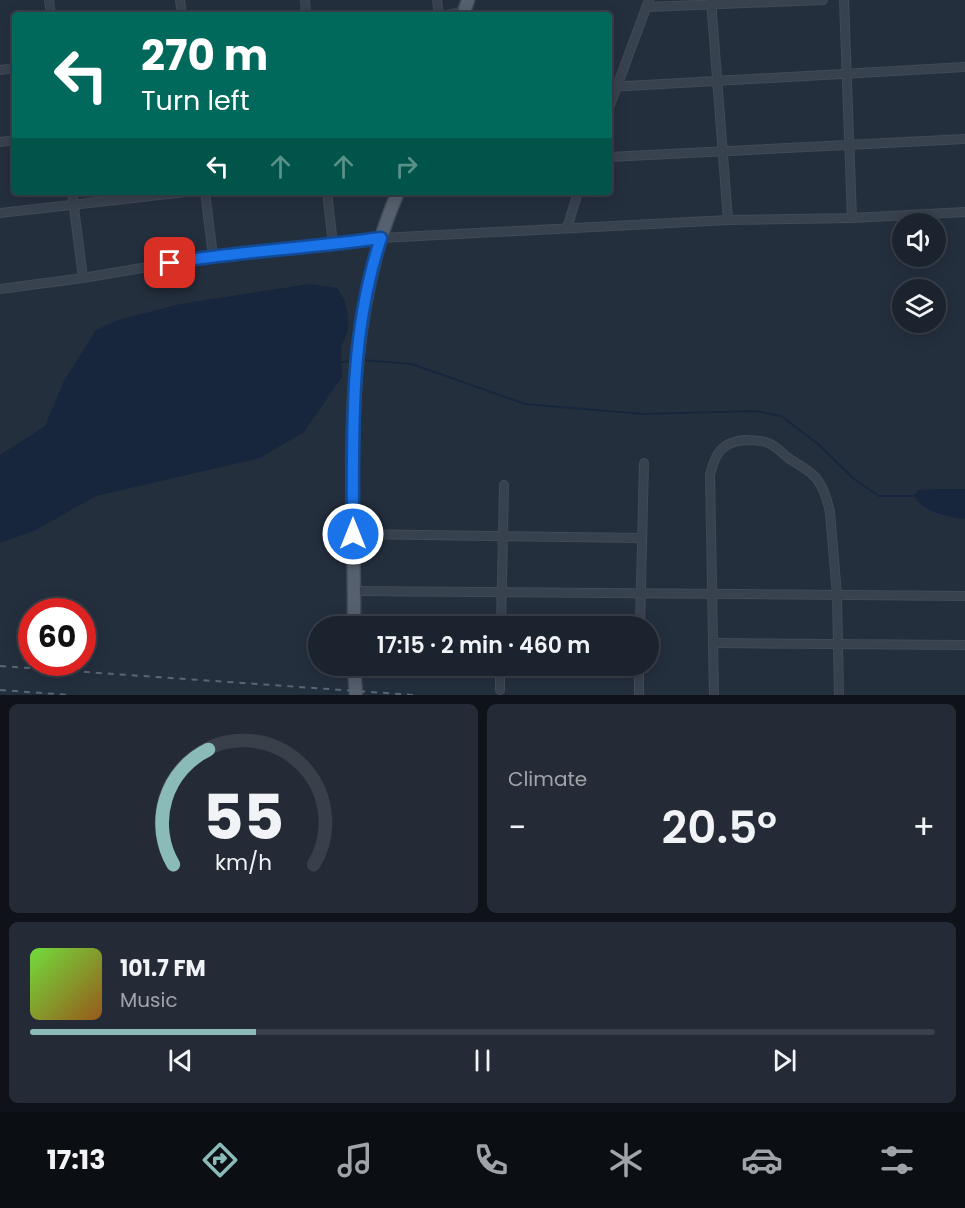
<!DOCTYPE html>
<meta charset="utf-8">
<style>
:root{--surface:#1b232e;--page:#242b36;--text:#f1f3f6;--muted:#a0a4aa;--line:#39404a;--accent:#8bbbb9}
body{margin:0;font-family:Poppins,sans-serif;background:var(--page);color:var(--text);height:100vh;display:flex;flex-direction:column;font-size:22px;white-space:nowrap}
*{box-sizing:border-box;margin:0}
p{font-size:20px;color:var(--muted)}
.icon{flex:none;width:33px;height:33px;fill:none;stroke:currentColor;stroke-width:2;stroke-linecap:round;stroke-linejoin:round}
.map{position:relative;height:695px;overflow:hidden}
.side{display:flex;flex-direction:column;gap:9px;padding:9px;background:#0f1319;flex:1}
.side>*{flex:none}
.top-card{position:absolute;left:12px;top:12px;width:600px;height:183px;border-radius:6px;box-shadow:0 3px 15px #0003,0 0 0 2px var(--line);background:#00695c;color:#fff;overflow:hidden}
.tools{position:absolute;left:892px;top:213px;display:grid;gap:12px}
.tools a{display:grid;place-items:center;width:54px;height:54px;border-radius:50%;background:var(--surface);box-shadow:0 3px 15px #0003,0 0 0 2px var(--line);font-size:30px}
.speed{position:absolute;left:18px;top:598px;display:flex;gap:12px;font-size:30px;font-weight:700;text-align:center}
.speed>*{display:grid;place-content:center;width:78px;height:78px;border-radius:50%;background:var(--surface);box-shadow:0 3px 15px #0003,0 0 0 2px var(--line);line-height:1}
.speed .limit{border:9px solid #d22;background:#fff;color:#111}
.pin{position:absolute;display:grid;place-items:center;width:51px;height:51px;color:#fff;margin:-26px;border-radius:12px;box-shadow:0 3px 9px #0006}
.me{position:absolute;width:66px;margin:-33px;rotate:0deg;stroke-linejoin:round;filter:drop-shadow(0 0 4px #0008)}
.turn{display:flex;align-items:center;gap:21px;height:126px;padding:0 30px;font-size:27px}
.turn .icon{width:78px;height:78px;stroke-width:2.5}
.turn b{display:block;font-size:42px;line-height:51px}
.lanes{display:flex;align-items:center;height:57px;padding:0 30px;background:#0003;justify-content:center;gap:30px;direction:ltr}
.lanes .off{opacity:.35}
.big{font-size:45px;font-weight:600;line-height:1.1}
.side .card{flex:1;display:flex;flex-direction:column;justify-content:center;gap:9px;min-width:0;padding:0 21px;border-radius:9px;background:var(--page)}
.side .dial{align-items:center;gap:0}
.dial svg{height:156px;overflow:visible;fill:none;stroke:var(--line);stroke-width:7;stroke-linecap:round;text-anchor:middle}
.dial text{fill:var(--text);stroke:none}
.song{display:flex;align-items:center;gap:18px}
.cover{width:72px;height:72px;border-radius:9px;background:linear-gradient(135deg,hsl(100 70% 55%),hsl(30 70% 35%))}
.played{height:6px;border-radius:3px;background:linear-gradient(90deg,var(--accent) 25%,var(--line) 25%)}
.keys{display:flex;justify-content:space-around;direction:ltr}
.heat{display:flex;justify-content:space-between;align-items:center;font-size:33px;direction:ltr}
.side .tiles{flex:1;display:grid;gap:9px;grid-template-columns:1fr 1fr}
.card:last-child{grid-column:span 2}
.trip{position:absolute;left:308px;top:616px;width:351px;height:60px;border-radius:30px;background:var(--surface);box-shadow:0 3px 15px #0003,0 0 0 2px var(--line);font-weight:600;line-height:60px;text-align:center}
.tabs{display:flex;height:96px;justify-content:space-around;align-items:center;background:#0b0e12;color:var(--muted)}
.tabs .icon{width:42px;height:42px}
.tabs .selected{color:var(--accent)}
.tabs b{font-size:27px;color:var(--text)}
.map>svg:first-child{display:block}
.water{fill:#17263c}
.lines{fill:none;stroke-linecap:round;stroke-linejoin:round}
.stream{stroke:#17263c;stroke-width:2}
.minor-casing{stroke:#414a57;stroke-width:10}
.primary-casing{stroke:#414a57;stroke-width:15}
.minor{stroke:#38414e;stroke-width:8}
.primary{stroke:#56606e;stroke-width:12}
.rail{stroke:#5a6575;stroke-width:2;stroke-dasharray:6 6;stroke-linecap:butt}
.route-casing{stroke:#114b97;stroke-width:15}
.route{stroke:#1a73e8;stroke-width:10}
</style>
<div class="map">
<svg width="965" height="695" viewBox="0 0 965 695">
<rect width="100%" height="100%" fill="#242f3e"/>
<g class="water">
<polygon points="310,284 337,288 345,301 348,316 348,330 341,347 342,377 304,432 260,458 96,496 36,530 0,543 0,455 45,426 64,381 96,330 118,320 180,304"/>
<path d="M 937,489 L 965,489 L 965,519 C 948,517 927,513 916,499 L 915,494 L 919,490 Z"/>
</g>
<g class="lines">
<g class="stream">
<polyline points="362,360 412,364 525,404 643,414 756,411 781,416 818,444 854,479 879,496 916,496"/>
<polyline points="341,362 353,361"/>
</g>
<g class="minor-casing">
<g id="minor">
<polyline points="49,0 51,15"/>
<polyline points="180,0 182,15"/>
<polyline points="305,0 306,15"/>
<polyline points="437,0 439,15"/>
<polyline points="711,0 728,220"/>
<polyline points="844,0 852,218"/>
<polyline points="647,7 823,0"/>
<polyline points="447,15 464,11"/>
<polyline points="0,70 15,68"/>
<polyline points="609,87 965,67"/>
<polyline points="609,108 649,0"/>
<polyline points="0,142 15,140"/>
<polyline points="609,157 965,139"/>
<polyline points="72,192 83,278"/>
<polyline points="205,192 213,256"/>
<polyline points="327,192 333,244"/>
<polyline points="0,213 186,192"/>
<polyline points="567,228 578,192"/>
<polyline points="0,289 83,278 213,256 333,244 381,238 728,220 852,218 965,212"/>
<polyline points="353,534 642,538"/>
<polyline points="353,591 965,596"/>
<polyline points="501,627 504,485"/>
<polyline points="640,627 644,463"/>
<polyline points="713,643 965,645"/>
<polyline points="500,690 500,666"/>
<polyline points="639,695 639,666"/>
<path d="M 714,695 L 710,475 C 715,453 722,442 745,440 C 752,440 761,440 768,443 C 777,446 782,454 790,459 C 797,464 807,469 813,475 C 823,484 827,500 830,512 L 837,595 L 839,695"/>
</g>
</g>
<g class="primary-casing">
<g id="primary">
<polyline points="463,15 468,0"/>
<path d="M 354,627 C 355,480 338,331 398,192"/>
<polyline points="354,666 356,695"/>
</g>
</g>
<use href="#minor" class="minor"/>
<use href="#primary" class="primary"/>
<g class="rail">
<polyline points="0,666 414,695"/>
<polyline points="0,690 70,695"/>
</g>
</g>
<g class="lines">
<g class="route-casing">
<path id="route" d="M 170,263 C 239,251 311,248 381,238 C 349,334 353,434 353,534"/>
</g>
<use href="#route" class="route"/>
</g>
</svg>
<div class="tools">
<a><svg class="icon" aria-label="sound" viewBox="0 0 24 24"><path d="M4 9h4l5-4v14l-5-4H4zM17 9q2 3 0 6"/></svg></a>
<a><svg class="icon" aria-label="layers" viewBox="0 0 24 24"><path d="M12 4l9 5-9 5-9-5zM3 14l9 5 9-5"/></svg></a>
</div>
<div class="speed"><div class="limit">60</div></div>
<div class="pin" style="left:170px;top:263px;background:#d93025"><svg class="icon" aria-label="arrive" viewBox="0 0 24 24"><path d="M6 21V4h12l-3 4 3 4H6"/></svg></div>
<svg class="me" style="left:353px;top:534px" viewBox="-20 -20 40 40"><circle r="17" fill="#1a73e8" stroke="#fff" stroke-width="3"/><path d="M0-11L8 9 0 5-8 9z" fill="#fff"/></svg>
<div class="trip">17:15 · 2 min · 460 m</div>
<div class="top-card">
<div class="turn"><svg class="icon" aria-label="left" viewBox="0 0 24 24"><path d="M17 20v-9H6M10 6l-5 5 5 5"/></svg><div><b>270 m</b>Turn left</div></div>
<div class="lanes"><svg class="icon" aria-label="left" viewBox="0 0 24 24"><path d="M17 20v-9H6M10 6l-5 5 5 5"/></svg><svg class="icon off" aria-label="ahead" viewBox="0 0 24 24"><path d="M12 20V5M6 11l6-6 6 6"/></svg><svg class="icon off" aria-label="ahead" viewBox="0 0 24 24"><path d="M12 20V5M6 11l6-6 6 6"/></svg><svg class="icon off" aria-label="right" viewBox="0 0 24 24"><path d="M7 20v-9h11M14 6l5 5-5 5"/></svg></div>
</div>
</div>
<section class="side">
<div class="tiles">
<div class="card dial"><svg viewBox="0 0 100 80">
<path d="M14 69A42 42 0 1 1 86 69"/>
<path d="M14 69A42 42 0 0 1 32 10" stroke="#8bbbb9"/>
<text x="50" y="56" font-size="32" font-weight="700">55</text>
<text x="50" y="72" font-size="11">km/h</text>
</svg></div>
<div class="card"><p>Climate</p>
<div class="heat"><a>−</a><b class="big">20.5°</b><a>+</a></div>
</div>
<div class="card">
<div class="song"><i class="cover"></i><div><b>101.7 FM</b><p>Music</p></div></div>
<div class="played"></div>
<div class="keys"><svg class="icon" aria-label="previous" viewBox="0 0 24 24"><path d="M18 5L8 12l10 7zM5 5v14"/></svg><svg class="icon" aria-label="pause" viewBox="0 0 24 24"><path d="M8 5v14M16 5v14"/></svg><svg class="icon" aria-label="next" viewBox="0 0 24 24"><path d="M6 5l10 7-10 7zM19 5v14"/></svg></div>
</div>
</div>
</section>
<nav class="tabs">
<b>17:13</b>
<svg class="icon selected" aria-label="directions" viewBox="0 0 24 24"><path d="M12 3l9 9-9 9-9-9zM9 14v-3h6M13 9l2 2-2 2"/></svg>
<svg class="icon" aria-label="music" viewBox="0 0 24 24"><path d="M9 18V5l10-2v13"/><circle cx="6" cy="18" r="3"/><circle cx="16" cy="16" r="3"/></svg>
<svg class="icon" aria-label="phone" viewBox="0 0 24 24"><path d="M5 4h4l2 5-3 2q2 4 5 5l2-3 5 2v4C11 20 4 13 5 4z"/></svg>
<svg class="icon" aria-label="climate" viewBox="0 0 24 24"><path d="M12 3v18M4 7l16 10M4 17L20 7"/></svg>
<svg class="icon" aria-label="car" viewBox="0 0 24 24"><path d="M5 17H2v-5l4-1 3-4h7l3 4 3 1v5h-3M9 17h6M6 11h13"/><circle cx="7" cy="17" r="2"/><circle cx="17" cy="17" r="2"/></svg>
<svg class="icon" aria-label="filters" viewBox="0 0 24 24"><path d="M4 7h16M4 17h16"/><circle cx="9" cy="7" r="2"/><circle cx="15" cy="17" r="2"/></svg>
</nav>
